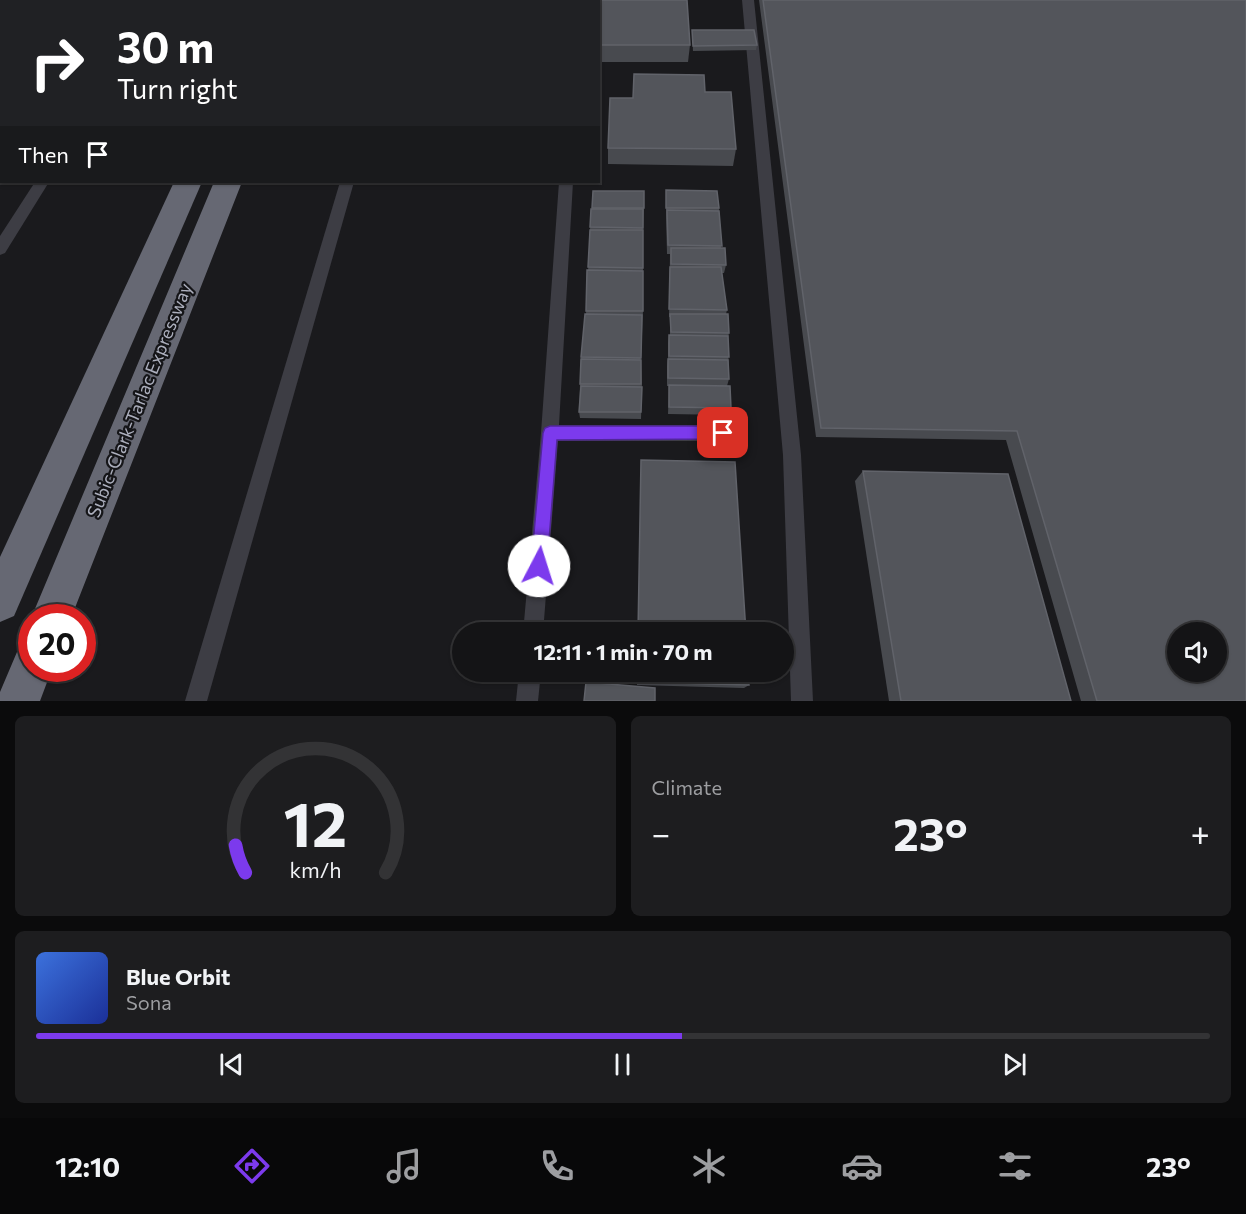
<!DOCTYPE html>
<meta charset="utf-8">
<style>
:root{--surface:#141416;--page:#1d1d1f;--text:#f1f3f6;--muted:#9d9ea1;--line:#333335;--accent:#7c3aed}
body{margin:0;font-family:Commissioner,sans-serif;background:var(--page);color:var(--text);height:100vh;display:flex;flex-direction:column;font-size:22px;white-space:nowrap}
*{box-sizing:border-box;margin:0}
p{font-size:20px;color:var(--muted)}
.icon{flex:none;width:33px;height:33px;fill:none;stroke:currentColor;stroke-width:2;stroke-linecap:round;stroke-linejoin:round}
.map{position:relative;height:701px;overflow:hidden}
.panel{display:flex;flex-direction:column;gap:15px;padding:15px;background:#0b0b0c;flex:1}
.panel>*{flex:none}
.banner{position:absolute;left:0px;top:0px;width:600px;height:183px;box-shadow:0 2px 4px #0004,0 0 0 2px var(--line);background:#202124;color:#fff;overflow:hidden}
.tools{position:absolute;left:1167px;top:622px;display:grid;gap:12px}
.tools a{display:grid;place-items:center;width:60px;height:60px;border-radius:50%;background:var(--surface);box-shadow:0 2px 4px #0004,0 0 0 2px var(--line);font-size:30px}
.speed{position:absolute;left:18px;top:604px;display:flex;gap:12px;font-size:30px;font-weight:700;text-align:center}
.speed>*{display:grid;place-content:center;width:78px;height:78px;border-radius:50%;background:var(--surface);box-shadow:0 2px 4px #0004,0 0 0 2px var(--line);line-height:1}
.speed .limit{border:9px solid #d22;background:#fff;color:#111}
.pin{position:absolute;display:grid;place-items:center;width:51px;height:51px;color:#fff;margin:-26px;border-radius:12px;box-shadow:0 3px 9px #0006}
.me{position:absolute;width:66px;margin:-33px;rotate:5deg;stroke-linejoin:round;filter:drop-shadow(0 0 4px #0008)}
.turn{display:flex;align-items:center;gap:21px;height:126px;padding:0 18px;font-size:27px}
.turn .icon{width:78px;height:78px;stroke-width:2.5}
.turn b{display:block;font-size:42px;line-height:51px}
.then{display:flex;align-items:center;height:57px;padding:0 18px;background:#0003;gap:12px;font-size:22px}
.big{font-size:45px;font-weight:700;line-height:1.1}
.panel .card{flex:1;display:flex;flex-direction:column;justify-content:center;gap:9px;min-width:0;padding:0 21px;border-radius:9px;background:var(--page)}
.panel .dial{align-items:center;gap:0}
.dial svg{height:156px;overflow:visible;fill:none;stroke:var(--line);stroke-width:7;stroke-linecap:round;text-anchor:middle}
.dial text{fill:var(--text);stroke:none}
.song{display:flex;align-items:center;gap:18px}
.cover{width:72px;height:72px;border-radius:9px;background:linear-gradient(135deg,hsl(220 70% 55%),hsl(230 70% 35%))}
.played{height:6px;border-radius:3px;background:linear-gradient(90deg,var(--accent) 55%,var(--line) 55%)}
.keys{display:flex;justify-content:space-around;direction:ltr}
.heat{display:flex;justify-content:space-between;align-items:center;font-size:33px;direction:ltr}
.panel .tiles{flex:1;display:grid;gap:15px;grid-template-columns:1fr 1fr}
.card:last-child{grid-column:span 2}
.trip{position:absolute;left:452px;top:622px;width:342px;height:60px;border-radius:30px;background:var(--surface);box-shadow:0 2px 4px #0004,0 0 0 2px var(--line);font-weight:700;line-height:60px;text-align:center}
.menu{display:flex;height:96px;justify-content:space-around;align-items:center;background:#080809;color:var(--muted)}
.menu .icon{width:42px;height:42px}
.menu .current{color:var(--accent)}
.menu b{font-size:27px;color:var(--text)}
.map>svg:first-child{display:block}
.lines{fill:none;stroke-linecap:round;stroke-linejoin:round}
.lane{fill:#3d3d44;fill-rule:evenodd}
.highway{fill:#666873;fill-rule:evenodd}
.wall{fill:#484a4f}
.building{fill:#53555b;stroke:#61636a;stroke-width:1.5;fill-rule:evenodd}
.route{fill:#7c3aed;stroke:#51269a;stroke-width:1.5}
.labels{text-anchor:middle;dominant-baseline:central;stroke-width:4.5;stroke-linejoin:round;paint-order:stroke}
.street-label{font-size:18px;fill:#acafbd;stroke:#151518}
</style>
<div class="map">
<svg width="1246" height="701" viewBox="0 0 1246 701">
<rect width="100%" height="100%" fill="#1a1a1d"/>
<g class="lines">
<g class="lane">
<polygon points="148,0 160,0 148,2"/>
<rect x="394" y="0" width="12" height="2"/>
<rect x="571" y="0" width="12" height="2"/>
<polygon points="742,0 754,0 801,455 813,701 791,701 783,455"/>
<polygon points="35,182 49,182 5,253 0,255 0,236"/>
<polygon points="340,182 354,182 207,701 185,701"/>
<polygon points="559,182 573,182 559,425 723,425 729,427 732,433 729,439 723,441 558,441 543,633 523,633 541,433"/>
<polygon points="519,672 541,672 538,701 516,701"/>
</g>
<g class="highway">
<polygon points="258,0 280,0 257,2"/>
<polygon points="290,0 312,0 289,2"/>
<polygon points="174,182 202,182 14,616 0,622 0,557"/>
<polygon points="214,182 242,182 71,618 32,618 32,620 31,618 37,604"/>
<polygon points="32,646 32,669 52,669 40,701 0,701 0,692 17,652"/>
</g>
</g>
<g class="wall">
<polygon points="759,0 1246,0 1246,701 1081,701 1006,440 816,437"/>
<polygon points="692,30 757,45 756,50 693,51"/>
<polygon points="598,42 690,45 688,62 599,62"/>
<polygon points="705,92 736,149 733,166 608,164 608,148"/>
<polygon points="666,190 719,208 721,248 726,265 724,273 722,273 727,310 726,314 729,333 728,338 729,379 727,386 731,408 729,415 668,414 669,386 667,386 667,366 668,359 668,343 669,335 670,335 670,317 669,317 670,254 667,254 666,216"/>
<polygon points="593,191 644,208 643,230 643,311 641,360 642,387 641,419 580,418 579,412 581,357 586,314 591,209 592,209"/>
<polygon points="863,471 1071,701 889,701 855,481"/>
<polygon points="637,672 748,672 749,685 744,688 637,685"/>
</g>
<g class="building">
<polygon points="600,0 687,0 690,45 598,45"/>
<path d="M 763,0 L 1246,0 L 1246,701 L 1097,701 L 1017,431 L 821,428 ZM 1178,633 L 1216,633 L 1216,672 L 1178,672 Z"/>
<polygon points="692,30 754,30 757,45 693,46"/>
<polygon points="634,74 704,75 705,92 731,92 736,149 608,148 610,98 633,98"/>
<polygon points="666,190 717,191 719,208 666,208"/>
<polygon points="593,191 644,191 644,208 592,208"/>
<polygon points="591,209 643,209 643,228 590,227"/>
<polygon points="667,210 719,211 722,246 668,245"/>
<polygon points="590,230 643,230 643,268 588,267"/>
<polygon points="671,248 725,248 726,265 671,264"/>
<polygon points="670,267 721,267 727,310 669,309"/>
<polygon points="587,270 643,271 643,311 586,311"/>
<polygon points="585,314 642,315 641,358 581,357"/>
<polygon points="670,314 728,314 729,333 671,332"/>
<polygon points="669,335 728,336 729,357 669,356"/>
<polygon points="581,359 641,360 641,384 580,384"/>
<polygon points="668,359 728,360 729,379 668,378"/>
<polygon points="669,385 730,386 731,408 669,407"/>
<polygon points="581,386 642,387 641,412 579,412"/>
<polygon points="641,460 735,462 746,633 638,633"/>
<polygon points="863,471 1008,474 1071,701 901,701"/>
<polygon points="637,672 748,672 749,685 637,682"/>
<polygon points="586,682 655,688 655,701 584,701"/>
</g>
<polygon class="route" points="550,426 723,426 728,428 730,433 728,438 723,439 557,440 547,566 545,572 539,575 533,572 531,566 543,433 545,428"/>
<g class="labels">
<g class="street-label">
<text transform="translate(139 400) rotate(-68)">Subic-Clark-Tarlac Expressway</text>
</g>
</g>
</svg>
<div class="tools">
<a><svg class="icon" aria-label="sound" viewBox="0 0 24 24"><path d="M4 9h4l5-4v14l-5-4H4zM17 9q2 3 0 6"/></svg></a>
</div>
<div class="speed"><div class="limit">20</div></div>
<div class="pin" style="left:723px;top:433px;background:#d93025"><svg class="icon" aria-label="arrive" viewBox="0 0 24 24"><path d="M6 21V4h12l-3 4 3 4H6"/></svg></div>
<svg class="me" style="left:539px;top:566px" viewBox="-20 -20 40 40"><circle r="19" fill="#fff"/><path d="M0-13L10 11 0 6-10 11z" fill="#7c3aed"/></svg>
<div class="trip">12:11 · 1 min · 70 m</div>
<div class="banner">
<div class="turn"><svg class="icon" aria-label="right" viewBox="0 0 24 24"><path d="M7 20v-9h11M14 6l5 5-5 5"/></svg><div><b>30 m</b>Turn right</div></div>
<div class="then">Then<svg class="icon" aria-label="arrive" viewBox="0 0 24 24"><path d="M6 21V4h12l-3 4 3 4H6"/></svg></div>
</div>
</div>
<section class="panel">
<div class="tiles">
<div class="card dial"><svg viewBox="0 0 100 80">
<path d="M14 69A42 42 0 1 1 86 69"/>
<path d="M14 69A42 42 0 0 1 9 55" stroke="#7c3aed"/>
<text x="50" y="56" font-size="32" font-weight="700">12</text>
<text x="50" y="72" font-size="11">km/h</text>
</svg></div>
<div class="card"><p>Climate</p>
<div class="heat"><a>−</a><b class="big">23°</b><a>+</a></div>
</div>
<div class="card">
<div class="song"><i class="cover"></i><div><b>Blue Orbit</b><p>Sona</p></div></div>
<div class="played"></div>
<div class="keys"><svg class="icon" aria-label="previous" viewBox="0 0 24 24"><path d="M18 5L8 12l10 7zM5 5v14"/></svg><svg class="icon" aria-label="pause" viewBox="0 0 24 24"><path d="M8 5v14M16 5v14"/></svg><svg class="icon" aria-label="next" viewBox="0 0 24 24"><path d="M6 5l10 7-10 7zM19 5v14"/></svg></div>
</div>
</div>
</section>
<nav class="menu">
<b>12:10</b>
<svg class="icon current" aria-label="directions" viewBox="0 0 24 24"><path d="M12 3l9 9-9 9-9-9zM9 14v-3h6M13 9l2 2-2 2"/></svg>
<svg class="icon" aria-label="music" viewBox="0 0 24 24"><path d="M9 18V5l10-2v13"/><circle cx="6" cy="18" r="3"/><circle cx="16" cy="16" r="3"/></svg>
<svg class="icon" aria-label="phone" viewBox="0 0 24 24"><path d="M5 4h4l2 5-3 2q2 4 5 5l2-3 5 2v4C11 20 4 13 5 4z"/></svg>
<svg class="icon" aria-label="climate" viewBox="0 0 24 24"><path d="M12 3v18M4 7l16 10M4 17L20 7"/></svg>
<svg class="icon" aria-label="car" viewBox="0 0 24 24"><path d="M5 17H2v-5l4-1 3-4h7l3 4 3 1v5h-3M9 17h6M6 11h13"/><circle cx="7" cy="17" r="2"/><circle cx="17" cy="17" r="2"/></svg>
<svg class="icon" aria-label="filters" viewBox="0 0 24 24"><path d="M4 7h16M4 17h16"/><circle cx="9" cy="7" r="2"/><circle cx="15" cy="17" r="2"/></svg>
<b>23°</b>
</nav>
